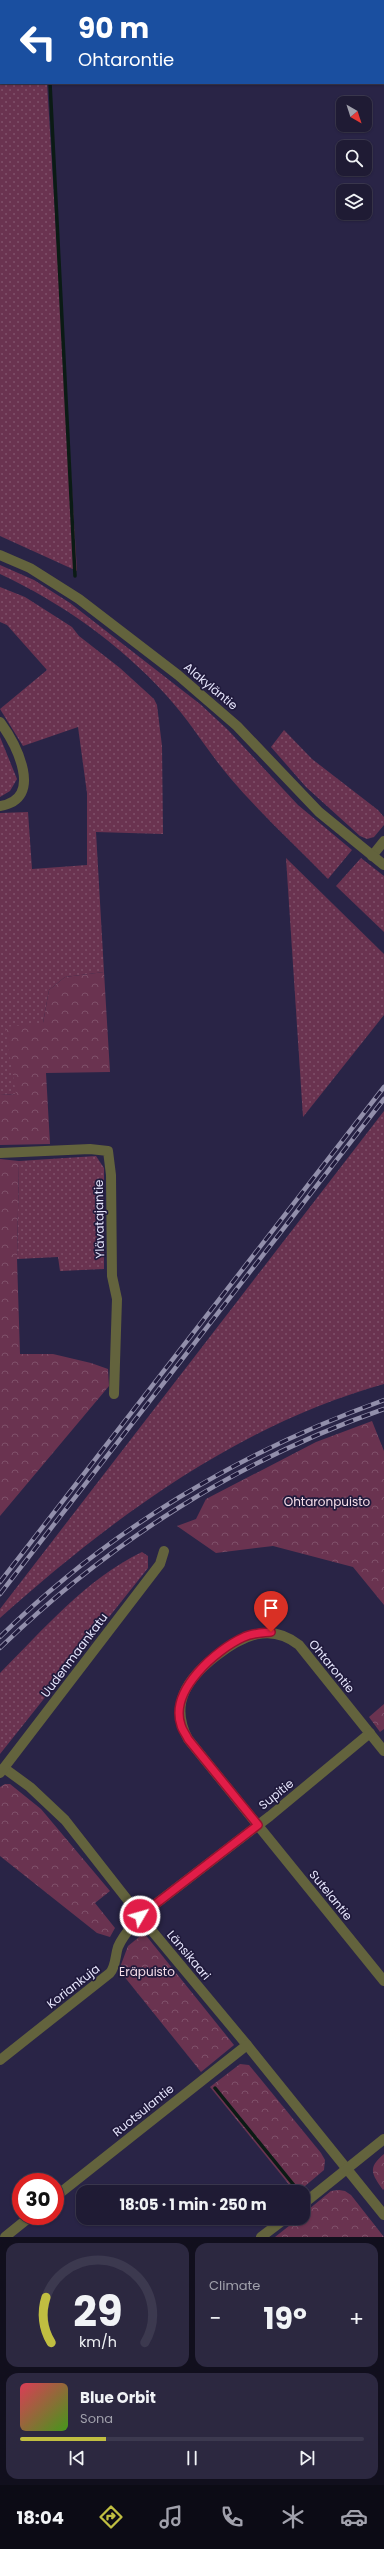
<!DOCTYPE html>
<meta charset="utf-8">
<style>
:root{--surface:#1f1b34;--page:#2c2840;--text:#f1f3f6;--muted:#a1a1ac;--line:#3c394f;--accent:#c0be41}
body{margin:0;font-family:Poppins,sans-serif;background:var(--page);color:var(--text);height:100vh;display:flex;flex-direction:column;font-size:15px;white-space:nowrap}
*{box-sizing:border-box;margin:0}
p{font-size:13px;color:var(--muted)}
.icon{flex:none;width:22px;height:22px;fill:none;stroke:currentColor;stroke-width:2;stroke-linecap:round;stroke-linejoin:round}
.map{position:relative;height:2237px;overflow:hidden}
.sheet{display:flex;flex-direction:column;gap:6px;padding:6px;background:#110f1d;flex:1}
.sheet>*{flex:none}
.banner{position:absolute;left:0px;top:0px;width:384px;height:84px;box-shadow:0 1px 3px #0004,0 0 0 1px var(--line);background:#1a4fa0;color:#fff;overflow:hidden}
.needle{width:26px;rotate:141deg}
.fabs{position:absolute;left:336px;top:96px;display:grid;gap:8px}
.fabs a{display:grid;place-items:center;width:36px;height:36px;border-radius:8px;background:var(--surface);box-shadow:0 1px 3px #0004,0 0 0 1px var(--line);font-size:20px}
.speed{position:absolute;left:12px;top:2173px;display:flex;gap:8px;font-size:20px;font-weight:700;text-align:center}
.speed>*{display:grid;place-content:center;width:52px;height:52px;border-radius:50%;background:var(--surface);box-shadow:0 1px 3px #0004,0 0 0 1px var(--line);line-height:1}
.speed .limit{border:6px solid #d22;background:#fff;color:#111}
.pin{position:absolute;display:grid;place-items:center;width:34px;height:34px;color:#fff;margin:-41px -17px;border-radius:50% 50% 50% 0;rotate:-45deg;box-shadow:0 0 4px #0007}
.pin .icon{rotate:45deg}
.me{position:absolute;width:44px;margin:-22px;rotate:52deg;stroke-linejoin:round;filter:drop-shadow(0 0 3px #0008)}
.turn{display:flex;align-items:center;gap:14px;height:84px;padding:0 12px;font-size:18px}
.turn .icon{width:52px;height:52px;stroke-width:2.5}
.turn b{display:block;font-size:28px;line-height:34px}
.big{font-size:30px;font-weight:700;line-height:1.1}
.sheet .widget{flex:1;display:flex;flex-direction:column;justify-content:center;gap:6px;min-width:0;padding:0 14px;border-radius:12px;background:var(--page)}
.sheet .dial{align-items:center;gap:0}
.dial svg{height:104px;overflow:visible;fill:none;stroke:var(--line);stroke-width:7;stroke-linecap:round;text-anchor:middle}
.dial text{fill:var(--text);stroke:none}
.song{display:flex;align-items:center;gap:12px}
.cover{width:48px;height:48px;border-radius:6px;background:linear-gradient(135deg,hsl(350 70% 55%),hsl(100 70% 35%))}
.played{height:4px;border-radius:2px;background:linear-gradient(90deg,var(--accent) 25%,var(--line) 25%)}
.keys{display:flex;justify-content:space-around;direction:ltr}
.heat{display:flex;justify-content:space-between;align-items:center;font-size:22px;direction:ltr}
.sheet .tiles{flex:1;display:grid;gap:6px;grid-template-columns:1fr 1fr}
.widget:last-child{grid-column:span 2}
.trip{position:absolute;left:76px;top:2185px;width:234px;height:40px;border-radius:12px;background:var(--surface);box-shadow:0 1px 3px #0004,0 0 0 1px var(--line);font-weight:700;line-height:40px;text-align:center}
.tab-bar{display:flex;height:64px;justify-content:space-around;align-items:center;background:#0c0b15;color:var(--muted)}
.tab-bar .icon{width:28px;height:28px}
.tab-bar .active{color:var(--accent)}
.tab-bar b{font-size:18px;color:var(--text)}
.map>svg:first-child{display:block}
.grass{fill:url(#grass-dots)}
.forest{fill:url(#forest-crowns)}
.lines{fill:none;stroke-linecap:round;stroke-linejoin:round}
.stream{stroke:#0b1b15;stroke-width:3.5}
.minor{stroke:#63633d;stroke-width:10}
.tertiary{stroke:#63633d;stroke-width:10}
.rail-casing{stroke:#928fab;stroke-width:4.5}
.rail{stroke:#201a3c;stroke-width:3;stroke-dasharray:9;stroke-linecap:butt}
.route-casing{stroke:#92132f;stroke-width:10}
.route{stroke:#e11d48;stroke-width:7}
.labels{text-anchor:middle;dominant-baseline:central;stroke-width:3.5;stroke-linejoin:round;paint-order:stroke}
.street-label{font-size:12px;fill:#e6e5fc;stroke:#201a3c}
.park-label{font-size:12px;fill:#f5dde8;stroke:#201a3c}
</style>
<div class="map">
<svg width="384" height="2237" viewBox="0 0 384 2237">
<defs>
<pattern id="grass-dots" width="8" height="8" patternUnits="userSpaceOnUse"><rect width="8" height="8" fill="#6a3350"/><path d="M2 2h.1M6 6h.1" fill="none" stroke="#7f506a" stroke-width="1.8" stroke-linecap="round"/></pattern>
<pattern id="forest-crowns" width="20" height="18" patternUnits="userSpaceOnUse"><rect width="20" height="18" fill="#6a3350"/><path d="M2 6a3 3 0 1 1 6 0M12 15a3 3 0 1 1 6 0" fill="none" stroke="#7f506a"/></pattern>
</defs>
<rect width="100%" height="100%" fill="#292446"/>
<g class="grass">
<polygon points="0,0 42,0 1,1 1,83 47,83 77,571 0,536"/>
<path d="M 0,565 L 34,580 L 70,603 L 200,704 L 228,730 L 298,805 L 352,850 L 328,879 C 296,846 261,814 231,779 C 208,752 190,721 166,695 C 120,644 62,603 0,574 Z"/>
<polygon points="0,587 25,597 72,627 79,636 120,668 154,699 157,705 162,746 163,834 96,832 104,972 65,977 49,990 43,1023 16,1094 0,1095 0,813 28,812 32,869 87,865 87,793 78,727 23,746 0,709 47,670 7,625 0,622"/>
<polygon points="284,730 312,759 378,810 384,817 384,825 374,837 367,839 360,836 306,787 271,747"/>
<polygon points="0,737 17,779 10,791 0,797"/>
<polygon points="286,858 384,954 384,1015 303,1117"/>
<polygon points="361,858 384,876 384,932 336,886"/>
<path d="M 384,1111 L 384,1384 C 237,1425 112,1518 0,1618 L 0,1609 Z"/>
<polygon points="96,1156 104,1168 104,1269 60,1271 58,1257 17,1259 19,1161"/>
<path d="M 142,1552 L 148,1556 L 148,1568 L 0,1754 L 0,1673 C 43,1630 86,1579 142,1552 Z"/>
</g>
<g class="forest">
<polygon points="104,972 110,1072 46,1073 50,1144 0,1145 0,1095 16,1094 5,1027 43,1023 49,990 65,977"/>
<polygon points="0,1159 19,1161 17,1259 20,1354 53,1354 91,1363 108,1369 109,1386 0,1516"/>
<polygon points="372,1421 384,1451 384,1605 353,1567 273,1546 216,1553 177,1526 196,1519 206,1499 316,1442"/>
<polygon points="384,1704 384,1729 380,1732 369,1717"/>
<polygon points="5,1784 10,1784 41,1809 110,1891 95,1903 115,1928 110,1937 97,1933 0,1856 0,1787"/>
<polygon points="144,1933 234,2045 201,2072 119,1970 128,1946"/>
<polygon points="240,2064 249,2065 321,2153 325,2160 324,2170 298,2192 295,2192 210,2087"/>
<path d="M 384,2154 L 384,2189 L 383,2190 C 372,2174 367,2168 384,2154 Z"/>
<polygon points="339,2190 345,2191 351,2195 384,2237 275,2237 299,2218 303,2218 303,2214 331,2191"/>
</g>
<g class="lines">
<g class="stream">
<polyline points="46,0 46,1"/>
<polyline points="50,83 75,576"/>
<polyline points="215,2088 297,2189"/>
</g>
<g class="minor">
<path d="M 0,722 C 16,744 45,799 0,806"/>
<polyline points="372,856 384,841"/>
<polyline points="0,1153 90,1149 108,1151 111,1175 112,1276 117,1299 114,1394"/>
<path d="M 384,1751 L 299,1645 C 270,1622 242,1636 216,1656 C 188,1678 169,1703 188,1739 L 384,1981"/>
<polyline points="4,1768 30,1787 65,1820 148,1926 247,2045 384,2215"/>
<polyline points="0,1773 160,1564 164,1551"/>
<path d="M 0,2060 L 110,1973 C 116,1966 115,1956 118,1947 C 123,1935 132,1926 140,1916 L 270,1816 L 370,1733"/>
<polyline points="55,2197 247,2045"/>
<polyline points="303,2204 384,2139"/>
<polyline points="5,2237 31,2216"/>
<polyline points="261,2237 286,2218"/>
</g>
<polyline class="tertiary" points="0,555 30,568 79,599 178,675 237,726 319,812 384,865"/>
<g class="rail-casing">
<g id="rail">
<polyline points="0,1582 384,1087"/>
<polyline points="0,1594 384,1099"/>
<path d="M 0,1637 C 108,1530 241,1451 384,1400"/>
<path d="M 0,1648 C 109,1542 240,1459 384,1409"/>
</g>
</g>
<use href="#rail" class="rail"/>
</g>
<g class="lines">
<g class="route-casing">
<path id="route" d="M 140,1916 L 258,1825 L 188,1739 C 186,1734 182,1730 181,1725 C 169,1690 217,1649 244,1637 C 252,1633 262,1633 271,1632"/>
</g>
<use href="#route" class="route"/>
</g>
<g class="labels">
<g class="street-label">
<text transform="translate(211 686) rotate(40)">Alakyläntie</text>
<text transform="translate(99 1219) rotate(-91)">Ylävatajantie</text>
<text transform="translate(74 1655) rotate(-53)">Uudenmaankatu</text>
<text transform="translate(332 1666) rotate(51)">Ohtarontie</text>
<text transform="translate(276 1794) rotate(-39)">Supitie</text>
<text transform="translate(331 1895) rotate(51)">Sutelantie</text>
<text transform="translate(189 1955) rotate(50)">Länsikaari</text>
<text transform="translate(73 1986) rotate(-38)">Koriankuja</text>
<text transform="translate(143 2110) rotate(-39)">Ruotsulantie</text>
</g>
<g class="park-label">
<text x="327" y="1501">Ohtaronpuisto</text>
<text x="147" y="1971">Eräpuisto</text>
</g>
</g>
</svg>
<div class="fabs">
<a><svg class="needle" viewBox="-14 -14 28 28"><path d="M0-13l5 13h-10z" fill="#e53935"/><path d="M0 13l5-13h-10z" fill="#a1a1ac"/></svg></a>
<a><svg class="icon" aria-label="search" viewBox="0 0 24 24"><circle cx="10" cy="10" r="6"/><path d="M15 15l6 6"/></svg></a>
<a><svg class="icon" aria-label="layers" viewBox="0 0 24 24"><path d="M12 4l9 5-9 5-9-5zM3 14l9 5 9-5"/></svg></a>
</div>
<div class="speed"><div class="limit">30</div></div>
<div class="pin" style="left:271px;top:1632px;background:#d93025"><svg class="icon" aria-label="arrive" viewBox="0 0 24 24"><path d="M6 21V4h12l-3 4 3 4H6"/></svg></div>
<svg class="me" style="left:140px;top:1916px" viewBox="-20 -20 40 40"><circle r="17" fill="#e11d48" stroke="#fff" stroke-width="3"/><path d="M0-11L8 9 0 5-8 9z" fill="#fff"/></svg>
<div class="trip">18:05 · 1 min · 250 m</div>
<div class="banner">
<div class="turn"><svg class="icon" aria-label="left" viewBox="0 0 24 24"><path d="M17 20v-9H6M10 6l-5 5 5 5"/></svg><div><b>90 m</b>Ohtarontie</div></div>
</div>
</div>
<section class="sheet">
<div class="tiles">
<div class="widget dial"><svg viewBox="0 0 100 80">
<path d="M14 69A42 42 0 1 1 86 69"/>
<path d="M14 69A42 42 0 0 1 10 34" stroke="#c0be41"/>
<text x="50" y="56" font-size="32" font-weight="700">29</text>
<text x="50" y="72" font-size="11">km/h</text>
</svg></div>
<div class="widget"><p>Climate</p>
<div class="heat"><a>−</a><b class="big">19°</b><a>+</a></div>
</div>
<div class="widget">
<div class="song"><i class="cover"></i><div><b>Blue Orbit</b><p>Sona</p></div></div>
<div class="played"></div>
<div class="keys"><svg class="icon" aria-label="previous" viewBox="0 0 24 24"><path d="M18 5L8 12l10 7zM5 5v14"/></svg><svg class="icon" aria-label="pause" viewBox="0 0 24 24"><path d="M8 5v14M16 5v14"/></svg><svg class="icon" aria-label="next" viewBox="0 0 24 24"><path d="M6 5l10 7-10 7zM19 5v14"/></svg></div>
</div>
</div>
</section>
<nav class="tab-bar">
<b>18:04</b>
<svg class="icon active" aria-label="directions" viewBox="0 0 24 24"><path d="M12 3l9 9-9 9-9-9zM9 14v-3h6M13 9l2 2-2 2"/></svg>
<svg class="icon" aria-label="music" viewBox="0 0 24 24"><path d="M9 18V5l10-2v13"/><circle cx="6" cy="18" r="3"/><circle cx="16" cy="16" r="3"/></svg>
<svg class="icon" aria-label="phone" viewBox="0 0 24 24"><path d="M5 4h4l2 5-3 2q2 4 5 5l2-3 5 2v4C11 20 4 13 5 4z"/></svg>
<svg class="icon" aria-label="climate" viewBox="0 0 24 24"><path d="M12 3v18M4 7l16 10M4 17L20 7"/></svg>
<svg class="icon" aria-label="car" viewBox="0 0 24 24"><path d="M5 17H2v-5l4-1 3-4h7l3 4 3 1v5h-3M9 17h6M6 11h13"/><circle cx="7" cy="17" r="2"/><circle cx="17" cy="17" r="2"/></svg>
</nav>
